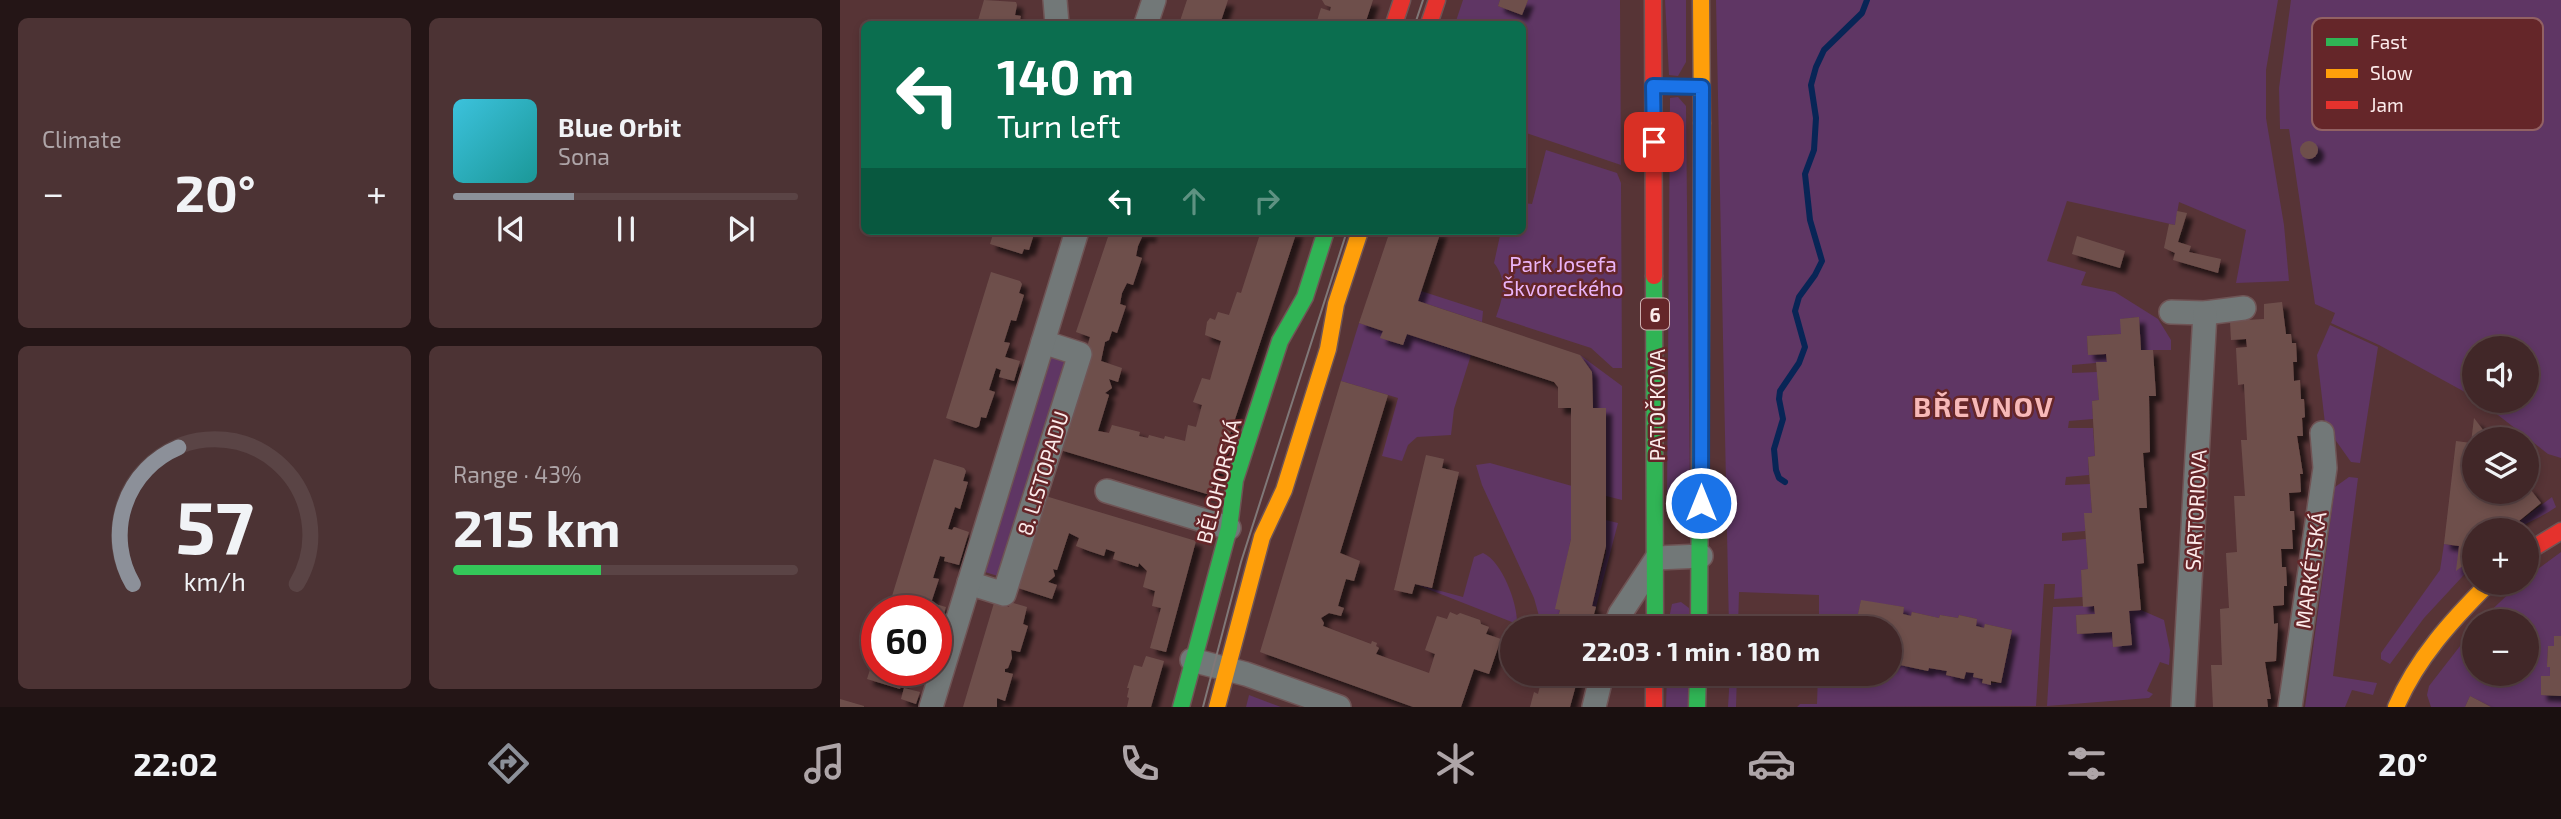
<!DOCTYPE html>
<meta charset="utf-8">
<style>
:root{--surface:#412728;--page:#4c3334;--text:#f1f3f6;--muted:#aea5a8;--line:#5a4445;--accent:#8c9099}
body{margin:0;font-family:"Exo 2",sans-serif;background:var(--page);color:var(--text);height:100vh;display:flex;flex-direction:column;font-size:26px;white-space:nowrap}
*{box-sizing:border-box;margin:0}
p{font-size:23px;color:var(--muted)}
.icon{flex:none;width:38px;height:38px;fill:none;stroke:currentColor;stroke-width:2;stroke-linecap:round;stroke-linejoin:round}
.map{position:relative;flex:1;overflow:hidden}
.sheet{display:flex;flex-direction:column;gap:18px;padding:18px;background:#241516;width:840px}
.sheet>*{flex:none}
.hud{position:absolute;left:21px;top:21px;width:665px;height:214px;border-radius:10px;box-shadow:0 4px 10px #0003,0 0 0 2px var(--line);background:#0b6e4f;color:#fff;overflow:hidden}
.buttons{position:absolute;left:1622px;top:336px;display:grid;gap:14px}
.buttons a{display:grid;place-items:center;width:77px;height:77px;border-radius:50%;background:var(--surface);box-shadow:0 4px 10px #0003,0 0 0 2px var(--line);font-size:35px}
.speed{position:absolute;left:21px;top:595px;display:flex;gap:14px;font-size:35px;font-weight:700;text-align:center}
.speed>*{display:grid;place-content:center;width:91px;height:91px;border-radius:50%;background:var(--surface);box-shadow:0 4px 10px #0003,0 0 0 2px var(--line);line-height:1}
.speed .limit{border:10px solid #d22;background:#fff;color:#111}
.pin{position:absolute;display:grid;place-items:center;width:60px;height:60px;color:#fff;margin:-30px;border-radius:14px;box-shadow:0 4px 10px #0006}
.me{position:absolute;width:77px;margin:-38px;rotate:0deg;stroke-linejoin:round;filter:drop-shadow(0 0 5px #0008)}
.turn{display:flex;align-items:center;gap:24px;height:147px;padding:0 21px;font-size:32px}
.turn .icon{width:91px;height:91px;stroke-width:2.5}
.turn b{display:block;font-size:49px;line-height:60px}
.lanes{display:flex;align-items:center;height:66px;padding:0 21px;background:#0003;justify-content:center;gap:35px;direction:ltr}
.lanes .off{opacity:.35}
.big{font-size:52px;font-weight:700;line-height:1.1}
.sheet .card{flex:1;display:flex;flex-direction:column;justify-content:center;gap:10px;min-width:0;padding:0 24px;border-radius:10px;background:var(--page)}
.sheet .dial{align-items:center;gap:0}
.dial svg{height:182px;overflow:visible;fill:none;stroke:var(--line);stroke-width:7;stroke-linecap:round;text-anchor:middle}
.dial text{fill:var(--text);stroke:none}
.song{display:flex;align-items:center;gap:21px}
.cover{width:84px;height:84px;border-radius:10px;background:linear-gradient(135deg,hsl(190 70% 55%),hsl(180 70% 35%))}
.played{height:7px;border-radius:4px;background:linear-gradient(90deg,var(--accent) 35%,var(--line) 35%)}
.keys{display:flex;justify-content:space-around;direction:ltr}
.heat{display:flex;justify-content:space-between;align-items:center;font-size:38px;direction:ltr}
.charge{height:10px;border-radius:5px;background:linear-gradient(90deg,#34c759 43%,var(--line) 0)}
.sheet .tiles{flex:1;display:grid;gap:18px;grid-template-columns:repeat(2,1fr)}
.trip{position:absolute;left:660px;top:616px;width:402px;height:70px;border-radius:35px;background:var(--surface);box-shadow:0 4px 10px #0003,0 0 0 2px var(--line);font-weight:700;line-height:70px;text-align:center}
.menu{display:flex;height:112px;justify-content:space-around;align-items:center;background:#1a1010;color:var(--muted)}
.menu .icon{width:49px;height:49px}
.menu .on{color:var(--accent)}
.menu b{font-size:32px;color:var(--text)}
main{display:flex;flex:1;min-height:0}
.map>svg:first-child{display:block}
.green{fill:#5f3664}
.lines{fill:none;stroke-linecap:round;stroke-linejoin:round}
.stream{stroke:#082556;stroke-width:6}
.building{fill:#6e504c;filter:url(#shadow)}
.street-casing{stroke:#6f5455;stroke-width:26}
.fast-casing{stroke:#6f5455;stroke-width:19}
.slow-casing{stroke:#6f5455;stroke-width:19}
.jam-casing{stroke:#6f5455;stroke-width:19}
.street{stroke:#727878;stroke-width:23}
.fast{stroke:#30b455;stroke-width:16}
.slow{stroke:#ff9f0a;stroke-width:16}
.jam{stroke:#e5322d;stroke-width:16}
.tram{stroke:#807878;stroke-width:2}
.route-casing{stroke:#114b97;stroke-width:18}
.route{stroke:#1a73e8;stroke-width:12}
.labels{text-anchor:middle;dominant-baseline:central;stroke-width:5;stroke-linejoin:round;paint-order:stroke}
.shield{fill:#652629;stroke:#cfb0b1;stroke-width:2}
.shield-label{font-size:19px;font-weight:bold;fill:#fcebeb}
.park-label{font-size:21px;fill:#eab4f8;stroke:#652629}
.street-label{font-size:21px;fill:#fcebeb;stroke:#652629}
.district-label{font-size:28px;font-weight:bold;letter-spacing:2px;fill:#f7b8b8;stroke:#652629}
.key{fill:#652629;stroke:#926163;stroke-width:2}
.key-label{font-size:19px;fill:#fcebeb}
</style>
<main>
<section class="sheet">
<div class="tiles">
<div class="card"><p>Climate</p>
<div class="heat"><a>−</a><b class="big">20°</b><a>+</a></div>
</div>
<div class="card">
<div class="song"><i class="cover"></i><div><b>Blue Orbit</b><p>Sona</p></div></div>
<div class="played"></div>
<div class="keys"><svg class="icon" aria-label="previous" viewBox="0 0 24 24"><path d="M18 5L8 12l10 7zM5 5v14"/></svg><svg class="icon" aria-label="pause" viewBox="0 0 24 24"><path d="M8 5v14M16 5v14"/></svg><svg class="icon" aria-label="next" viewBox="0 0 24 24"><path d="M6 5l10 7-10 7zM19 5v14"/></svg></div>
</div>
<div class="card dial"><svg viewBox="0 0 100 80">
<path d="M14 69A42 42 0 1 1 86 69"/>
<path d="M14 69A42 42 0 0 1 34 9" stroke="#8c9099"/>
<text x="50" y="56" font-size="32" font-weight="700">57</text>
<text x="50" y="72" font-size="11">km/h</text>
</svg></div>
<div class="card"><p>Range · 43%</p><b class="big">215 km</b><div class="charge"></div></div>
</div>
</section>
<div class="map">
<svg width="1721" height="707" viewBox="0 0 1721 707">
<defs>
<filter id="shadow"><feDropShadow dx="6" dy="6" stdDeviation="2" flood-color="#0009"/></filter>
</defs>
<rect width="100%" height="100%" fill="#573436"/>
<g class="green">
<polygon points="623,0 660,0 658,6 682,15 688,0 780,0 781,165 683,132 682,24 615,24"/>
<polygon points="825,0 846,0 846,62 838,76 829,75"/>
<polygon points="876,0 1438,0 1426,70 1426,118 1444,225 1449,281 1396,283 1406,230 1339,202 1335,225 1227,201 1207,261 1246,272 1241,285 1275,292 1318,319 1331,340 1331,350 1301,350 1299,317 1281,319 1281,334 1247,336 1248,355 1266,354 1267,362 1232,365 1232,373 1257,372 1259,400 1252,401 1253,419 1229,421 1228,428 1253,428 1255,456 1248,457 1249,475 1226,477 1225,485 1250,484 1252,513 1245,513 1245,531 1222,533 1222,541 1246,539 1248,569 1241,570 1243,597 1214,599 1215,584 1204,584 1196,706 957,707 960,704 977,704 978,674 1050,674 1053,660 1061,662 1061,665 1087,671 1089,668 1107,671 1106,675 1124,679 1126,672 1134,673 1134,677 1143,679 1142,683 1161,683 1172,630 1145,624 1144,628 1136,626 1137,619 1119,615 1118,618 1100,615 1099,618 1072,612 1071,616 1063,614 1064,607 1021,601 1015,628 979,628 979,595 899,592 898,628 889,628"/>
<polygon points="1451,0 1721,0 1721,458 1708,454 1640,401 1687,401 1687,348 1634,348 1634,397 1539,345 1491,323 1495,313 1475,304 1449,129 1440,129 1439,88"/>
<polygon points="838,97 846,106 850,500 827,500 830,98"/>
<path d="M 706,150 L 777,173 L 781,183 L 782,368 L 773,368 L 751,348 L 656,317 C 663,297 668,281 654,263 L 661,231 L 682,231 L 683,203 L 692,204 Z"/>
<polygon points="581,291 643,311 642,322 578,301"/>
<polygon points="519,323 543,331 541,338 562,345 567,334 631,355 614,409 611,435 577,437 568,445 562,461 542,456 558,398 501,381"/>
<polygon points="1490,325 1538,347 1520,463 1511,462 1489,431 1486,432 1477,355"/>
<polygon points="740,355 782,386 782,500 766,496 766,408 753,408 752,372"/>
<polygon points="211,356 226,361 161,577 145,572"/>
<polygon points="650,463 732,486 731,539 716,609 720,610 715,628 698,628 699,616 694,598 642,485 636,465"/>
<polygon points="1509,477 1518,478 1493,676 1537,683 1533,695 1512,690 1505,707 1465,707 1495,487"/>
<path d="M 1712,497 L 1716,507 C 1709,513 1675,530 1668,530 Z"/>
<polygon points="766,520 778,523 756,607 752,606 766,553"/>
<polygon points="1604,544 1619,546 1617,570 1634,557 1634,564 1584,618 1550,664 1541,659 1541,653 1600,570"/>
<polygon points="1721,552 1721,636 1714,636 1714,646 1708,647 1707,666 1710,667 1710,676 1701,676 1701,695 1721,696 1721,707 1651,707 1630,696 1625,707 1591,707 1587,695 1589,686 1634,628 1634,674 1687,674 1687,621 1640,621 1680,583 1687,583 1687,577"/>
<path d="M 643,553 C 662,561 678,604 677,624 L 575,584 L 623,597 L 634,557 Z"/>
<polygon points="841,602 849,608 850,628 827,628 832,604"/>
<polygon points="1243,606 1254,606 1255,614 1236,615 1237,634 1272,632 1273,647 1292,644 1289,611 1301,610 1324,620 1330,650 1329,665 1320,662 1307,691 1313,694 1309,698 1207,706 1213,607"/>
<polygon points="827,674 849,674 848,707 826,707"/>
<polygon points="890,674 897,674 896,707 888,707"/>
<polygon points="409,695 441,707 406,707"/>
</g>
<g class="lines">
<polyline class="stream" points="945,482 939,478 936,470 934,449 943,419 939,399 940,391 959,363 965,347 955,311 959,297 975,275 982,261 970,220 965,174 974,150 976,118 971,85 976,67 984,50 1022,13 1027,0"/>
</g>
<g class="building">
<polygon points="144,0 176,2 177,5 175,15 181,16 179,24 137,24"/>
<polygon points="347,0 388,0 381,21 375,19 374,22 379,24 339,24"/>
<polygon points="482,0 533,0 525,24 476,24 481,8 490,11 491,7 485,5"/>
<polygon points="660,0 688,0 682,15 658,6"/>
<circle cx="1469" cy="150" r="9"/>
<polygon points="1337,211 1347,213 1338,242 1351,246 1349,252 1381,259 1378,273 1333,260 1335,253 1324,248 1329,224 1335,225"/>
<polygon points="154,231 195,231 189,250 184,249 182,254 150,244"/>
<polygon points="270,231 311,231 309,237 303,235 298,246 296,256 302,258 293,285 287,283 282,293 280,304 286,306 277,333 272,331 269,340 265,342 261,361 282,368 278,382 269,379 272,388 265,393 269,395 258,431 269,433 272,425 300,432 299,436 308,438 309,435 324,439 325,436 345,441 348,425 356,427 362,405 353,402 362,378 370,380 381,341 365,335 367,322 370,318 375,320 378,312 389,315 397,292 401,293 421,231 457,231 370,495 217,449 250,337 236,332"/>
<polygon points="550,231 601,231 578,301 740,355 752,372 753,408 766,408 766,546 752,606 756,607 750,628 715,628 720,610 715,609 731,539 731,408 718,408 718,387 714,382 567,334 563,345 540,338 543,331 519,323"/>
<polygon points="1237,236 1285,251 1280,268 1232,254"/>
<polygon points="151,272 180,281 182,284 179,293 184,295 176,321 171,320 164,342 170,343 165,357 180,361 174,381 159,377 161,370 156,368 149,390 155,392 146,418 141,417 139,426 136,428 106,418"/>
<polygon points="1442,302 1446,334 1451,334 1452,343 1456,343 1457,362 1453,362 1454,381 1460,380 1461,399 1464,399 1465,417 1462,418 1463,436 1457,436 1463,474 1460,474 1461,492 1449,493 1450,511 1454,511 1455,530 1452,530 1453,549 1441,549 1442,567 1446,567 1447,586 1444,586 1444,605 1433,606 1434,624 1438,623 1436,661 1425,662 1431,699 1427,699 1428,707 1373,707 1371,665 1382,665 1380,609 1389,608 1386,553 1397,552 1394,496 1405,496 1401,440 1407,440 1404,384 1398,385 1396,348 1407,347 1406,339 1391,340 1390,321 1424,319 1424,304"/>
<polygon points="1299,317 1301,350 1313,350 1316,396 1309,396 1310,452 1303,453 1307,508 1299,508 1304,563 1297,564 1301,610 1289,611 1292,645 1273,647 1272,632 1237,634 1236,615 1255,614 1254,606 1243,607 1241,570 1248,569 1244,513 1252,513 1248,457 1255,456 1252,401 1259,400 1256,362 1267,362 1266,354 1248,355 1247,336 1281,334 1280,319"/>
<polygon points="501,381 548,395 500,553 520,561 514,581 506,579 498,606 504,608 501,616 489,613 481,618 484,623 483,626 531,644 532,641 537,643 536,646 539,648 536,654 589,673 595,654 585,650 597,616 607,619 610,612 617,615 620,613 640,620 641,624 649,627 646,634 661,639 649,674 634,669 621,707 573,707 420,652"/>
<polygon points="1634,418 1650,439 1634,439 1634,492 1687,492 1687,485 1701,503 1668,530 1634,530 1634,557 1616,571 1619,546 1604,544 1616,441 1631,443"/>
<polygon points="586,455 604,459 602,468 619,472 592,588 575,584 572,594 554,590"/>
<polygon points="94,459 124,468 126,471 123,481 128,482 120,509 115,507 108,529 112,530 114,527 129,532 119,565 104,561 105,557 100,556 93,578 99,579 91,603 106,607 100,626 96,625 96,611 89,611 90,606 85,604 83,611 65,611 49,606"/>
<polygon points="202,495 356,541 326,652 310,648 321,608 312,606 315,591 303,587 307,571 299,563 298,567 273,559 275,552 266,549 264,556 249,551 236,546 239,538 229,533 217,570 213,569 215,576 208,582 217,585 212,599 175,587"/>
<polygon points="1021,600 1064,607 1063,614 1071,616 1072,612 1099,618 1100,615 1118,618 1119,615 1137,619 1136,626 1144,628 1145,624 1172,630 1161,683 1151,681 1151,685 1142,683 1143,679 1133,677 1134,673 1126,672 1124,679 1106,675 1107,671 1089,668 1088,671 1060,665 1061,662 1053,660 1050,669 1050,628 1015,628"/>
<polygon points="170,602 187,607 183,624 188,626 180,652 171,650 172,658 168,668 165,669 165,672 173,674 165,701 157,698 157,707 123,707 154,603 169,607"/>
<polygon points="1714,636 1721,636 1721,696 1701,695 1701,676 1710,676 1710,667 1707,667 1708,646 1714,646"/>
<polygon points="36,651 37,670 71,670 68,679 63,677 60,689 27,679"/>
<polygon points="306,656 324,661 311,707 287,707 289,698 287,697 289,688 287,688 294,665 302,667"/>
<polygon points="703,674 739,674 730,707 690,707 694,692 698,694"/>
<polygon points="64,688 80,692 76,704 61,699"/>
<polygon points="1630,696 1651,707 1625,707"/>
<polygon points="0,699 24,706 24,707 0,707"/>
</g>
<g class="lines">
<g class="street-casing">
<g id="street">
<polyline points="215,0 217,24"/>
<polyline points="306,24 314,0"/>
<polyline points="1331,312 1365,313 1404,308"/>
<polyline points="267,491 389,528"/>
<polyline points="129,583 164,594 240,354 203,342"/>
<polyline points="775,628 780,614 817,558 861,556"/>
<polyline points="352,660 406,674 499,707"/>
<polyline points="91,707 237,231"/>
<polyline points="754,707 762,674"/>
<polyline points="1343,707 1365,313"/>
<polyline points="1450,707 1485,468 1482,433"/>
</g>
</g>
<g class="fast-casing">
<g id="fast">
<polyline points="814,276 815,628"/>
<polyline points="859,628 862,123"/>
<polyline points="341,707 389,528 395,480 440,341 465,297 486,231"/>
<polyline points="857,707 858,674"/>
</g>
</g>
<g class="slow-casing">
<g id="slow">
<polyline points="861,0 862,123"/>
<polyline points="377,707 422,537 444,490 488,349 496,304 520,231"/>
<path d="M 1556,707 C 1577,658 1612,620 1649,583"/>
</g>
</g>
<g class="jam-casing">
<g id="jam">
<polyline points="813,0 814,276"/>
<polyline points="554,24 562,0"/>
<polyline points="589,24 597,0"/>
<polyline points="1687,552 1721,531"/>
<polyline points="814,674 814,707"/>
</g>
</g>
<use href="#street" class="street"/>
<use href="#fast" class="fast"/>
<use href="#slow" class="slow"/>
<use href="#jam" class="jam"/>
<g class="tram">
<polyline points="575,24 583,0"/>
<polyline points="363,707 401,562 507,231"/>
</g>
</g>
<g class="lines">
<g class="route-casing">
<polyline id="route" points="814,142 813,86 862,87 861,503"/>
</g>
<use href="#route" class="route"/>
</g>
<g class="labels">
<rect class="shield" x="801" y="298.5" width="28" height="31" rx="5"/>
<g class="shield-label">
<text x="815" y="314">6</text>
</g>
<g class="park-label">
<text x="723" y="263">Park Josefa<tspan x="723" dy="24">Škvoreckého</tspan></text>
</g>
<g class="street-label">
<text transform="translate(816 405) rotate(-90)">PATOČKOVA</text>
<text transform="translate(202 473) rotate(-73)">8. LISTOPADU</text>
<text transform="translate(378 481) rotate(-76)">BĚLOHORSKÁ</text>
<text transform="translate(1355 510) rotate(-87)">SARTORIOVA</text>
<text transform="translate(1470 570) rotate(-82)">MARKÉTSKÁ</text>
</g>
<g class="district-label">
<text x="1144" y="406">BŘEVNOV</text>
</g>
</g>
<rect x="1472" y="18" width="231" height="112" rx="10" class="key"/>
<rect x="1486" y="38" width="32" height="8" fill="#30b455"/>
<rect x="1486" y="69" width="32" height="9" fill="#ff9f0a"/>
<rect x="1486" y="101" width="32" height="8" fill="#e5322d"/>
<g class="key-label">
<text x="1530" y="49">Fast</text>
<text x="1530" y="80">Slow</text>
<text x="1530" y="112">Jam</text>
</g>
</svg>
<div class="buttons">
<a><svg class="icon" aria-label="sound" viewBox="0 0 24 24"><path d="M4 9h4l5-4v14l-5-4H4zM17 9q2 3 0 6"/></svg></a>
<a><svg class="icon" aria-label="layers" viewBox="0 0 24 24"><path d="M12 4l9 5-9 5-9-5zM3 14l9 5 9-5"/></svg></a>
<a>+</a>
<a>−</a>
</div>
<div class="speed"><div class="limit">60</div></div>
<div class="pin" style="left:814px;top:142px;background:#d93025"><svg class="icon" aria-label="arrive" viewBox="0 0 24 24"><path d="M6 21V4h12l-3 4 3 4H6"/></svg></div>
<svg class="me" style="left:861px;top:503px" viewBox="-20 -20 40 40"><circle r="17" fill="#1a73e8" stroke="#fff" stroke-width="3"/><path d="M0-11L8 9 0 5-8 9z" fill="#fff"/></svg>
<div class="trip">22:03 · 1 min · 180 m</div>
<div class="hud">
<div class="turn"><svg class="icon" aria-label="left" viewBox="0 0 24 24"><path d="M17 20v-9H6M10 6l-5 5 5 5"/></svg><div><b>140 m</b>Turn left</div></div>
<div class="lanes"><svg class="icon" aria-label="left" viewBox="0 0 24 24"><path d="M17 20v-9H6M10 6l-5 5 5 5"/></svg><svg class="icon off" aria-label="ahead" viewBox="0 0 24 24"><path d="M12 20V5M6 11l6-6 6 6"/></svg><svg class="icon off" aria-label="right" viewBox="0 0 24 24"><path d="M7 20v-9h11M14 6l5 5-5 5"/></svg></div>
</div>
</div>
</main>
<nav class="menu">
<b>22:02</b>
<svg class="icon on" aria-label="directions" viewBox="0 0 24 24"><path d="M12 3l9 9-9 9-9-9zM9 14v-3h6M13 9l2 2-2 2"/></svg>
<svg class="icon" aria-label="music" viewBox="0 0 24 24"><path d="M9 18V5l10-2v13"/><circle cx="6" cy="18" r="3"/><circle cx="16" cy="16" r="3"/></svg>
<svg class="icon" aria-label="phone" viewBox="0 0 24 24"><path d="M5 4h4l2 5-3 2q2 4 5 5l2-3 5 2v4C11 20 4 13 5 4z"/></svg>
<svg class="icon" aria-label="climate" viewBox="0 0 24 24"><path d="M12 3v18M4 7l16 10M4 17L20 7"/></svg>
<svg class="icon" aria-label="car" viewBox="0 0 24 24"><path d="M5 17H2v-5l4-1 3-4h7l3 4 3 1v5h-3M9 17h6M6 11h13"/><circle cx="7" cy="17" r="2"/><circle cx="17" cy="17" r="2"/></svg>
<svg class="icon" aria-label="filters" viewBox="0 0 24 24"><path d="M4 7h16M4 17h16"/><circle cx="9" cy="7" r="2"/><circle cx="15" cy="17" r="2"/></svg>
<b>20°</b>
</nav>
